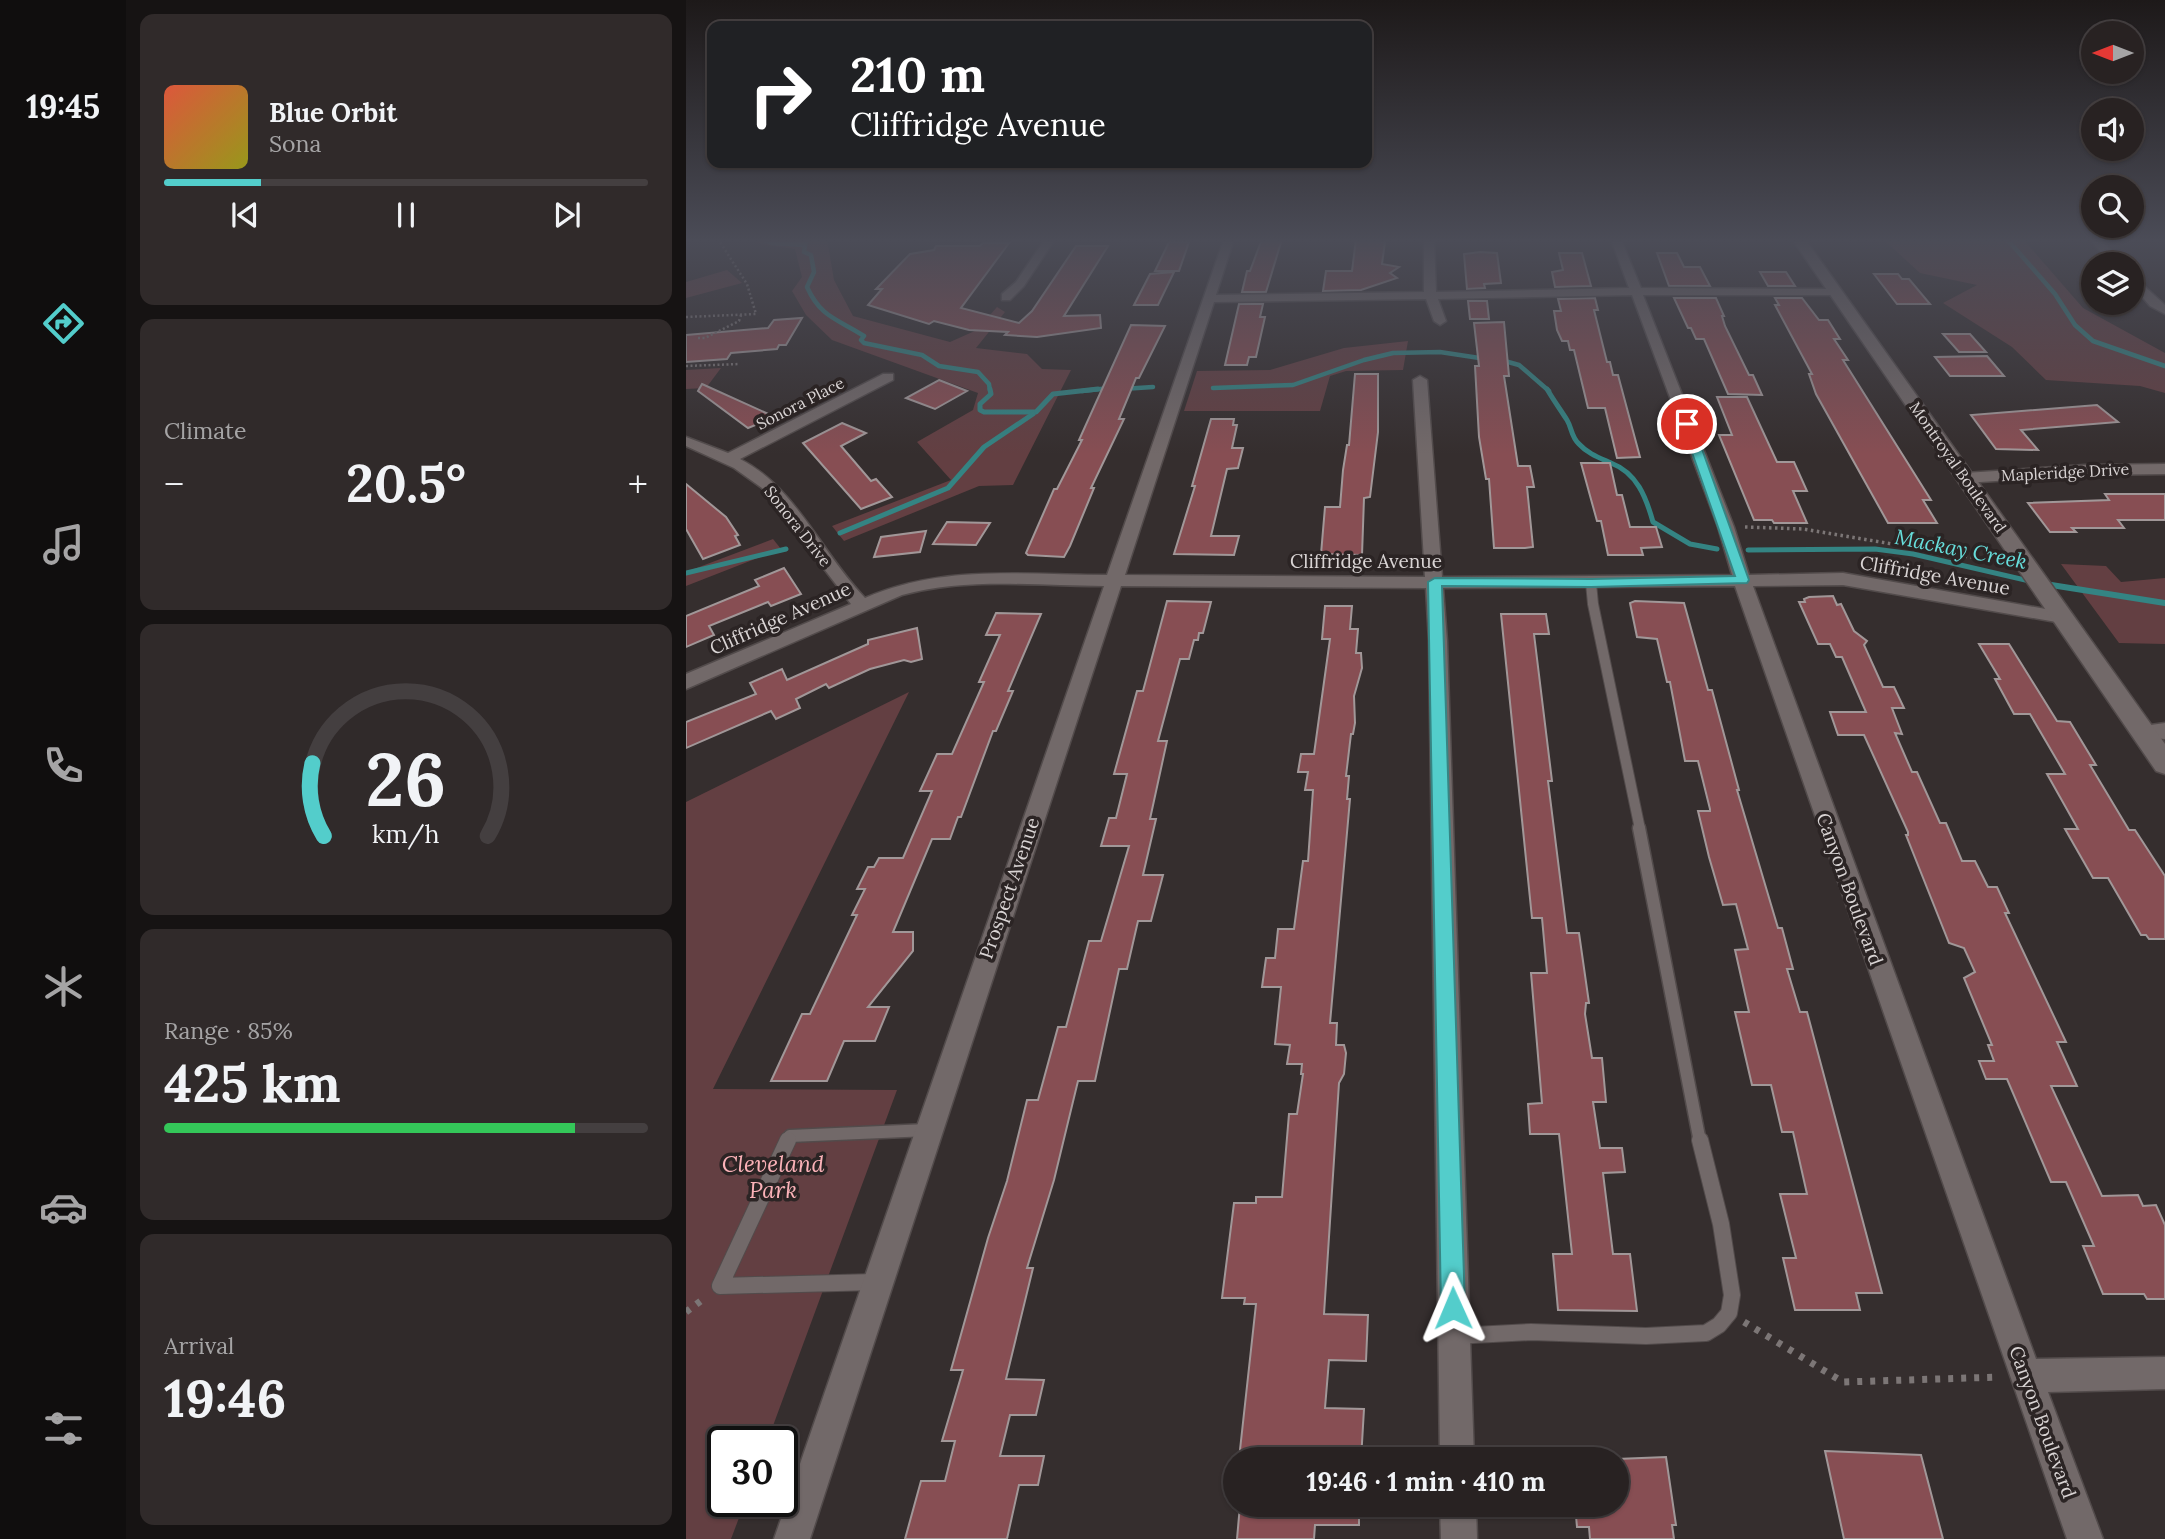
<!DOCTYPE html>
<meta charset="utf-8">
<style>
:root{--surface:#282222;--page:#302a2a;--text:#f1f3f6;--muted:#a5a4a5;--line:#443f40;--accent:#53cdcb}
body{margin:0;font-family:Lora,serif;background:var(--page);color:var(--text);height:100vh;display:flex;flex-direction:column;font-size:26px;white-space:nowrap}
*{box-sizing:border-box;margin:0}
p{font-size:23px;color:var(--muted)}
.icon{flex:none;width:38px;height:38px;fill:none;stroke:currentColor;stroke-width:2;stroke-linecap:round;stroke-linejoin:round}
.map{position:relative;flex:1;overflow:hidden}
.drawer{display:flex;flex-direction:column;gap:14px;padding:14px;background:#161313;width:560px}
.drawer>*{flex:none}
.hud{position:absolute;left:21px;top:21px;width:665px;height:147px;border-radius:14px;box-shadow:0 2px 5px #0004,0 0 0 2px var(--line);background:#202124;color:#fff;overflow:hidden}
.needle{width:46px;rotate:270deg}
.controls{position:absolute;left:1395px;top:21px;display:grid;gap:14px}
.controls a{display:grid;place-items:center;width:63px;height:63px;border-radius:50%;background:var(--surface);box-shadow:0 2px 5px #0004,0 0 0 2px var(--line);font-size:35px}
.speed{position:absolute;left:21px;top:1426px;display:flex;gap:14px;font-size:35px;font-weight:700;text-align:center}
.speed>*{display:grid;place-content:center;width:91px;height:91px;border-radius:50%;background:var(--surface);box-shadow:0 2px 5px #0004,0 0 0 2px var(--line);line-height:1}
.speed .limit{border:4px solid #111;border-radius:10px;background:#fff;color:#111}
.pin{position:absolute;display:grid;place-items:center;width:60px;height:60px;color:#fff;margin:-30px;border:4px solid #fff;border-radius:50%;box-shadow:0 2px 7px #0007}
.me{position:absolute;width:77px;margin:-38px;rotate:359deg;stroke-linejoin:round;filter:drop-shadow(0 0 5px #0008)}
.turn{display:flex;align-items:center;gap:24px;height:147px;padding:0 28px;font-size:32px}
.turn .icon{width:91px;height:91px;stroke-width:2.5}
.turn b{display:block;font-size:49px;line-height:60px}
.big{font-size:52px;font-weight:700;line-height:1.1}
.drawer .widget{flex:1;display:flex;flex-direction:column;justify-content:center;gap:10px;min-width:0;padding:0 24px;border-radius:14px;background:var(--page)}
.drawer .dial{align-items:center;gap:0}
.dial svg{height:182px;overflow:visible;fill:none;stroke:var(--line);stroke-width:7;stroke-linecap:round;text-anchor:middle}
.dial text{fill:var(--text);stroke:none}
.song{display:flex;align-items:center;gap:21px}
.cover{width:84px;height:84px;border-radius:10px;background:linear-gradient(135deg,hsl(10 70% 55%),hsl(60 70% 35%))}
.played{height:7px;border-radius:4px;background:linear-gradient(90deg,var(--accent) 20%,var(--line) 20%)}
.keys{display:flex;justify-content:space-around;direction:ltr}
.heat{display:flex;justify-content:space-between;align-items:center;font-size:38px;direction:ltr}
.charge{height:10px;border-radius:5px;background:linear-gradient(90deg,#34c759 85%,var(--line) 0)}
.trip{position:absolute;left:537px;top:1447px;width:406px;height:70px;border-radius:35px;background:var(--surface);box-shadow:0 2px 5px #0004,0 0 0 2px var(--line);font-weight:700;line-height:70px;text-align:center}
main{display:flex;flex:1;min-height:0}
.menu{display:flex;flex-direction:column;width:126px;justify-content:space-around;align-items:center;background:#100e0e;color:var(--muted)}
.menu .icon{width:49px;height:49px}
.menu .current{color:var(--accent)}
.menu b{font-size:32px;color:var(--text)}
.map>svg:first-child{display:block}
.green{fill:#633f42}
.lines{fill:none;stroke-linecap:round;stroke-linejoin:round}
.stream-far2{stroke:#348483;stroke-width:4.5}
.stream-far1{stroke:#348483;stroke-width:5}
.stream{stroke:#348483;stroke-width:6}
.building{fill:#874e53;stroke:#a19798;stroke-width:2}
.service-far2-casing{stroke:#524b4b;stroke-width:12}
.service-far1-casing{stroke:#524b4b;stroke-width:15}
.service-casing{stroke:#524b4b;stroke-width:18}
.minor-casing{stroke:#524b4b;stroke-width:3}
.tertiary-casing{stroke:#524b4b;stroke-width:3}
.path-far2{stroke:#7c7676;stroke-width:2.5;stroke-dasharray:2 2.5;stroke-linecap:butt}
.path-far1{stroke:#7c7676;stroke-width:3.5;stroke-dasharray:2.5 3.5;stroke-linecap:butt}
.path{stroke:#7c7676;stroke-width:7;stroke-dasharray:5 8;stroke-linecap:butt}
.service-far2{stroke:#726969;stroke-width:10}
.service-far1{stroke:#726969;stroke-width:12}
.service{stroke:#726969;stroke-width:16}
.minor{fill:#726969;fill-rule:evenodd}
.tertiary{fill:#726969;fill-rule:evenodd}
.route{fill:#53cdcb;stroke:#368584;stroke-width:2}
.labels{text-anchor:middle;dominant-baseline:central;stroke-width:7;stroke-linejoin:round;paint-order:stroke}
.far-street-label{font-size:16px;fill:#d9d4d4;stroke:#2b2424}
.street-label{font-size:19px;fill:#d9d4d4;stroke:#2b2424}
.water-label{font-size:21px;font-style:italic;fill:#67dedc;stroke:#2b2424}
.near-park-label{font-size:23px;font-style:italic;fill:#fbb2b8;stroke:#2b2424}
</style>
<main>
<nav class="menu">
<b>19:45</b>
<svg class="icon current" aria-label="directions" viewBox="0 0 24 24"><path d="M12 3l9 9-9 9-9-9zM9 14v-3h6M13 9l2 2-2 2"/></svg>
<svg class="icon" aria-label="music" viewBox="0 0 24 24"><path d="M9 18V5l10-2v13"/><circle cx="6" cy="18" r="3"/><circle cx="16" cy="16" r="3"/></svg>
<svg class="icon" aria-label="phone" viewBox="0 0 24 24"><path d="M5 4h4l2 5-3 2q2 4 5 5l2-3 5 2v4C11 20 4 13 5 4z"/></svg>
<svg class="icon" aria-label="climate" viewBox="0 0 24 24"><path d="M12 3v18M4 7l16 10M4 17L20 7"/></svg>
<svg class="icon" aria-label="car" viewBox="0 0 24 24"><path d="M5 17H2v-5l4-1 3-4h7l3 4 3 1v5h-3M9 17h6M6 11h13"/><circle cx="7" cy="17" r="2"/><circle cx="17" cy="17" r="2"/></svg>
<svg class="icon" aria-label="filters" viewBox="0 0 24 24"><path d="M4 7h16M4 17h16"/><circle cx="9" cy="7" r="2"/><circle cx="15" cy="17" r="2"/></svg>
</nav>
<section class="drawer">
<div class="widget">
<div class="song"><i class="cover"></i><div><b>Blue Orbit</b><p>Sona</p></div></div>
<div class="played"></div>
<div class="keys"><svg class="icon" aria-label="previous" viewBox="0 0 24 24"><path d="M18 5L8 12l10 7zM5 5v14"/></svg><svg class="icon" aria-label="pause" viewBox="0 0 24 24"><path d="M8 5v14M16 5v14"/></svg><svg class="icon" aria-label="next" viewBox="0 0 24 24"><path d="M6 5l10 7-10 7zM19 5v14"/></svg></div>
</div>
<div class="widget"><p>Climate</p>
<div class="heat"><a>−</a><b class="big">20.5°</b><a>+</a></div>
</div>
<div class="widget dial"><svg viewBox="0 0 100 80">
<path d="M14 69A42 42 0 1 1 86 69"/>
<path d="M14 69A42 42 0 0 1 9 37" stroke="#53cdcb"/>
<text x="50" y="56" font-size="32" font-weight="700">26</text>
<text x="50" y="72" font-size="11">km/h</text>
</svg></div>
<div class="widget"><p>Range · 85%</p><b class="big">425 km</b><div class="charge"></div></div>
<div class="widget"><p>Arrival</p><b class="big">19:46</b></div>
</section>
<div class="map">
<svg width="1479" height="1539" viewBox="0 0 1479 1539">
<rect width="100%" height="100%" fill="#352e2e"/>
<g class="green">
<polygon points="59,239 141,239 148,280 167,316 264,342 291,330 311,307 319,312 290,348 341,354 356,369 385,370 327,485 293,486 158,541 146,526 265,480 231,442 287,410 292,393 146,340 120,315 106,291 116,277 109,249 79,245"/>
<polygon points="1197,239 1256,241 1256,239 1337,239 1397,308 1479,353 1479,393 1454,386 1360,380 1326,347 1257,303 1291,285 1234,273"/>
<polygon points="41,270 56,283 0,298 0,282"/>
<polygon points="722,341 717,370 660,371 644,376 634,411 498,411 511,371 584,370 658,348"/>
<polygon points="35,368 20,388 0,389 0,370"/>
<polygon points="87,539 95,549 0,586 0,572"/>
<polygon points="1375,564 1420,566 1435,582 1479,578 1479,644 1433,643"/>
<polygon points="223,692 27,1089 211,1090 81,1442 37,1442 37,1502 59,1502 45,1539 0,1539 0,802"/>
</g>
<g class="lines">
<g class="stream-far2">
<polyline points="75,239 86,243 119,245"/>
<path d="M 120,239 L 118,252 L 125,255 L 128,272 L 121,287 C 135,318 152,319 178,336 L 175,340 L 178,343 L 236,355 L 253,366 L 292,372 L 303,384 L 304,391"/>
<polyline points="1321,239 1369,294 1389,325 1407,341 1479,366"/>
<polyline points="815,360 833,365 863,391"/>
<polyline points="527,388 607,385 678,360 707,353 754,352 800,359"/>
<polyline points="436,389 467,387"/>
<polyline points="396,391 424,388"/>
</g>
<g class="stream-far1">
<polyline points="304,389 305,394 294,404 294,410 298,412 350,412 367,394 412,389"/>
<path d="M 861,389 C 868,401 874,409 881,420 C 886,428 885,437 893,444 C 902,454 914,458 925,463 C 951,473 960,497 967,522 L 1004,544 L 1031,549"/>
<polyline points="154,533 262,488 298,447 347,414"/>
<polyline points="1062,550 1189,549 1227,554 1348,582"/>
<polyline points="0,573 100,549"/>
</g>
<polyline class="stream" points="1359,584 1479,603"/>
</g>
<g class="building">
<polygon points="576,239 596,239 580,292 556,292 561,271 564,271"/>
<polygon points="670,239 696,239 696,242 699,242 696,264 713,267 704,273 711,278 675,290 637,291 640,271 666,271"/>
<polygon points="483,242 503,242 493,271 469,271"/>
<polygon points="297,243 323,243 275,308 333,323 346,311 390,246 422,246 378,316 414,315 415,328 351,337 319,335 322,332 283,330 248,321 243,324 182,305 196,289 190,289 224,254 248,250 250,246 294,246"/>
<polygon points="794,252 811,253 815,283 798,284 799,288 781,289 778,254"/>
<polygon points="873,253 896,253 905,286 869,287 866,272 877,270"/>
<polygon points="971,253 991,253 998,267 1014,267 1024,286 983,286"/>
<polygon points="488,272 472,305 448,305 464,274"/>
<polygon points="1074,272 1100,272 1109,286 1082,286"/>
<polygon points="1188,274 1212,274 1216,279 1223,279 1244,304 1211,304"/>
<polygon points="909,298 912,310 908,310 921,362 924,362 927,375 932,375 954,457 931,458 919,408 902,408 888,350 884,350 882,341 876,341 871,330 868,311 875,311 872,299"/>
<polygon points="988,298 1030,298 1038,316 1036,316 1039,326 1063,375 1067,375 1076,395 1042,394 1018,339 1010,339 1005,328 1002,328"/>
<polygon points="1089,298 1116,298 1133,320 1142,320 1154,339 1148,339 1162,360 1157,360 1245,500 1237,500 1251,523 1202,523 1130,394 1123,374 1126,374 1089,305 1093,305"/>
<polygon points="782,301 801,301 803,319 784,319"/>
<polygon points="553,304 577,304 574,317 579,317 570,357 563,357 561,365 539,365"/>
<polygon points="116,318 100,345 93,345 91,349 45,353 41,359 0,362 0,335 82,328 88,320"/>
<polygon points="818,322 823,376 818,376 832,466 844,466 848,487 841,487 847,547 839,548 808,548 803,479 800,479 793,437 789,366 793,366 788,323"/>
<polygon points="445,325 479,326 453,378 450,378 433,419 438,419 405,488 408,488 384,546 378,557 342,555 340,553 368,489 371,489 396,440 393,440"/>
<polygon points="1257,334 1284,334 1300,352 1273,352"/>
<polygon points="1301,356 1318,376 1264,376 1249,357"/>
<polygon points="669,374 692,374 692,432 684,497 678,498 676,555 635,554 639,507 654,507 657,470 661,445 663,445"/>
<polygon points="253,380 281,391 249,409 220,398"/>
<polygon points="16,384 89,417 62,428 12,391"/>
<polygon points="1031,397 1061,397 1091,462 1108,462 1121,491 1107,491 1121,523 1088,523 1086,520 1068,520 1033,435 1046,435"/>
<polygon points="1411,405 1432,422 1335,430 1352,450 1310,449 1285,415"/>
<polygon points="525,419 548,419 547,425 551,425 546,448 557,448 552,468 541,469 525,536 553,536 548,555 488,554 509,486 506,486"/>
<polygon points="156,423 180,433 155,446 185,481 190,479 206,497 175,509 117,443"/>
<polygon points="895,463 924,463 931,495 936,495 944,527 970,527 976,547 955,548 957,555 922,555 915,521 911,521"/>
<polygon points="0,484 40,517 52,535 49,536 54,545 17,559 0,529"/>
<polygon points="1419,494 1479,494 1479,520 1432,520 1438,528 1386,528 1390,532 1364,532 1342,503 1423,500"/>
<polygon points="261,522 304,523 290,545 247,544"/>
<polygon points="240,531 234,552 188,557 195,537"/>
<polygon points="98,568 115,594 85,606 82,602 23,626 28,635 0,647 0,616 73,586 69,580"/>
<polygon points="1147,596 1151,605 1155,604 1168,631 1181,641 1178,645 1197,687 1208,687 1218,708 1206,708 1216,734 1209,733 1226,772 1231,772 1254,823 1260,823 1276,861 1289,861 1302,887 1311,887 1323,913 1319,913 1380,1042 1371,1042 1391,1086 1365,1086 1416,1196 1452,1195 1457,1206 1470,1205 1479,1225 1479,1299 1461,1299 1458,1294 1417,1294 1397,1246 1408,1246 1380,1182 1365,1182 1321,1079 1300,1079 1293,1061 1308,1061 1302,1045 1306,1045 1278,978 1289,972 1278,948 1263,943 1220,835 1222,835 1222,832 1178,735 1152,735 1144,712 1180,712 1156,657 1150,657 1144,644 1132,644 1113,602 1119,602 1118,599 1123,597"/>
<polygon points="481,601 525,602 517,633 513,633 512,640 508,640 503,659 494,659 472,741 481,741 464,819 470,819 457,875 477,875 465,921 452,921 441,969 433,969 409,1081 392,1081 368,1180 341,1268 347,1268 320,1379 358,1380 350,1415 324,1415 314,1456 358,1456 352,1485 333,1485 321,1539 219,1539 235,1481 259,1481 269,1441 256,1441 277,1370 265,1370 302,1238 321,1181 341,1100 352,1100 372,1027 380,1027 403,941 415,941 443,846 415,846 423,818 430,818 441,774 428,774 451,691 457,691"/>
<polygon points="949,601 998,603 1022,690 1026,690 1053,790 1051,790 1092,928 1096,928 1107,969 1101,969 1114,1012 1121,1012 1196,1293 1170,1293 1174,1310 1109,1310 1097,1258 1110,1258 1094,1194 1121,1194 1107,1132 1096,1132 1085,1085 1066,1085 1049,1012 1063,1012 1049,950 1062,949 1050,904 1037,905 1023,857 1012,811 1024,811 1024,809 1012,761 999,761 984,682 981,682 971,639 951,637 944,603"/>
<polygon points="639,606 666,606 664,629 672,629 670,653 675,653 676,668 668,696 669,723 667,734 665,734 660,776 663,776 661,799 664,799 644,1023 651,1023 650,1045 658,1045 660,1053 658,1074 653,1083 638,1314 682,1315 680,1361 643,1360 639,1408 678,1409 675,1460 553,1459 570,1304 558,1304 559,1298 536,1298 548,1203 570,1203 570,1197 596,1197 603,1114 611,1114 617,1074 615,1074 616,1064 601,1064 604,1045 589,1044 595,987 576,987 580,958 589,958 592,929 608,929 617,861 622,861 627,790 619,790 622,772 612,772 615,754 628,754 644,639 636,639"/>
<polygon points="310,613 355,614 322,691 327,691 310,731 307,731 275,817 272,817 264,839 246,839 207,932 227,932 227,951 182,1007 203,1007 189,1041 158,1041 141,1081 85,1081 116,1014 124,1014 171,915 166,915 179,889 171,889 182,867 188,867 193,858 217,858 246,791 234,791 251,754 266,754 298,682 293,682 314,635 300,635"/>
<polygon points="815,614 860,614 863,634 848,634 866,781 862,781 881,933 893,933 903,1003 900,1003 899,1014 906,1058 916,1058 920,1102 907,1102 914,1148 936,1148 939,1172 917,1173 927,1254 944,1254 951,1311 872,1310 867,1254 886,1254 873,1134 844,1134 842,1104 856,1103 845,973 861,973 856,918 846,918"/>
<polygon points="231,628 236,659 225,662 218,660 184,669 143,688 140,684 110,699 114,708 90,719 85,711 0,748 0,722 70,694 64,683 96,669 101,680 182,644 182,640"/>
<polygon points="1293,644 1323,644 1371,721 1384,722 1410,765 1404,765 1443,830 1449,830 1479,876 1479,939 1463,939 1460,935 1455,935 1422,878 1407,878 1379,829 1392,829 1361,774 1379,774 1344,714 1328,714 1309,679 1314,679"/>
<polygon points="1139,1451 1235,1455 1257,1539 1158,1539"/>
<polygon points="980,1457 990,1525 986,1525 988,1539 904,1539 903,1527 891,1527 889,1505 931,1505 931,1459"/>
<polygon points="554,1505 673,1505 673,1525 629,1525 628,1539 551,1539"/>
</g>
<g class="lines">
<g class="service-far2-casing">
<polyline id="service-far2" points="905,583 907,604 954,829"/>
</g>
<g class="service-far1-casing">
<g id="service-far1">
<polyline points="953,828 1014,1142"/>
<polyline points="101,1142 104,1136 242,1130"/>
</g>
</g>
<g class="service-casing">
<g id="service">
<polyline points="102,1140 34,1286 189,1282"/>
<polyline points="769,1336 845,1332 960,1336 1020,1333 1033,1325 1043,1313 1046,1295 1035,1224 1014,1140"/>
</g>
</g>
<g class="minor-casing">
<g id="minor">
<polygon points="359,239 369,239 338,286 324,300 316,300 316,294 330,282"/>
<path d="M 538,239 L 548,239 L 530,295 L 738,292 L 738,239 L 748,239 L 750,292 L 943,288 L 925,239 L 935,239 L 955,288 L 1154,289 L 1154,293 L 1150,295 L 957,295 L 1048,527 L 1063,575 L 1157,573 L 1382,613 L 1385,617 L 1382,621 L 1376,623 L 1157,585 L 1067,586 L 1350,1359 L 1479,1357 L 1479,1389 L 1362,1392 L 1417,1539 L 1381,1539 L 1049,586 L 757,588 L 761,641 L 788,1460 L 754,1460 L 743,641 L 740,588 L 435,586 L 124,1539 L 88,1539 L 418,586 C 352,586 280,577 216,595 L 0,689 L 0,674 L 165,604 L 76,488 L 48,468 L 0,446 L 0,437 L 42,453 L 197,374 L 207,374 L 207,380 L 54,459 C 110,487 136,554 179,598 C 257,564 339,575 421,575 ZM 946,295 L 1032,527 L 1046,575 L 756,577 L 741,380 L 734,376 L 727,380 L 739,577 L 439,575 L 528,302 L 740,299 L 748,321 L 754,325 L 760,321 L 752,299 Z"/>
<polygon points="1403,239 1414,239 1437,264 1426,264"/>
<polygon points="1446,275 1479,305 1479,314 1464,306 1446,285"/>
<polygon points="1479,464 1479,474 1399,475 1279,483 1271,478 1279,473 1399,465"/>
<polygon points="1479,723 1479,739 1450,737 1447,732 1450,727"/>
<polygon points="754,1505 790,1505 791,1539 755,1539"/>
</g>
</g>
<g class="tertiary-casing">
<polygon id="tertiary" points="1106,239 1119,239 1479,744 1479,774 1470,771"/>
</g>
<g class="path-far2">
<polyline points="0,317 70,314 61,284 32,239"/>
<polyline points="12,338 19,338 53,321 55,315"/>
<polyline points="0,366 53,364"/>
</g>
<polyline class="path-far1" points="1059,527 1117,529 1314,562"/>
<g class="path">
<polyline points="0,1312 20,1297"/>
<polyline points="1058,1322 1157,1382 1313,1377"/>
</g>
<use href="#service-far2" class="service-far2"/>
<use href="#service-far1" class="service-far1"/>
<use href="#service" class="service"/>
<use href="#minor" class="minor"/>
<use href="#tertiary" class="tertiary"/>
</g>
<linearGradient id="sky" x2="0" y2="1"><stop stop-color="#1d1919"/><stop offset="0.53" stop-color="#4b4c57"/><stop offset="1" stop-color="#4b4c57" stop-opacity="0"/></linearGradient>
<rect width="1479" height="454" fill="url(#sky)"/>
<polygon class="route" points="1001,421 1007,424 1063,580 1061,583 905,587 756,586 779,1308 775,1316 767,1320 759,1316 755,1308 742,582 749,578 905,579 1049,576 996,424"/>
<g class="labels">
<g class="far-street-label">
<text transform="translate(114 403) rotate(-27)">Sonora Place</text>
<text transform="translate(1272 467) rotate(55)">Montroyal Boulevard</text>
<text transform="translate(1379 472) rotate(-3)">Mapleridge Drive</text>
<text transform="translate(112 526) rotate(52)">Sonora Drive</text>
</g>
<g class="street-label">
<text x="680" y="561">Cliffridge Avenue</text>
<text transform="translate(1249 575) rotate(10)">Cliffridge Avenue</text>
<text transform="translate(94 618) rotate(-24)">Cliffridge Avenue</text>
<text transform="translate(323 888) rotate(-71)">Prospect Avenue</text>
<text transform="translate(1164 889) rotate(70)">Canyon Boulevard</text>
<text transform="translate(1357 1422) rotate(70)">Canyon Boulevard</text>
</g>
<g class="water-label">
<text transform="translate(1275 549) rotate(11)">Mackay Creek</text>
</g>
<g class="near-park-label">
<text x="87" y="1163">Cleveland<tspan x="87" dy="26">Park</tspan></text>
</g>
</g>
</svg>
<div class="controls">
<a><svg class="needle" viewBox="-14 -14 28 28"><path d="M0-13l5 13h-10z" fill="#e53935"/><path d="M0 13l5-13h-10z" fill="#a5a4a5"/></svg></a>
<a><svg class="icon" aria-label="sound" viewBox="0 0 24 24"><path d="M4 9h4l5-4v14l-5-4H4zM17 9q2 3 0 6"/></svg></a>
<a><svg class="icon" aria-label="search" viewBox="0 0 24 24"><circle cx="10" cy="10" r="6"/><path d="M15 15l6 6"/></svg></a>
<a><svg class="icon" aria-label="layers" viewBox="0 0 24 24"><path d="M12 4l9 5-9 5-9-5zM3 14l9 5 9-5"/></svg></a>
</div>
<div class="speed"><div class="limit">30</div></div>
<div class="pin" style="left:1001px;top:424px;background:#d93025"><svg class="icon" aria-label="arrive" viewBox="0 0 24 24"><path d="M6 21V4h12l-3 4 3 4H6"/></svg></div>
<svg class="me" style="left:767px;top:1308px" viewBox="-20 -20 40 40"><path d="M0-17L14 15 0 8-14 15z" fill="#53cdcb" stroke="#fff" stroke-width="4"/></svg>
<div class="trip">19:46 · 1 min · 410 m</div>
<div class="hud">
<div class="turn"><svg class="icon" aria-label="right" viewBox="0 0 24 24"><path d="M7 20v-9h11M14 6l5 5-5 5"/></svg><div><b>210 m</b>Cliffridge Avenue</div></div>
</div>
</div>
</main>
